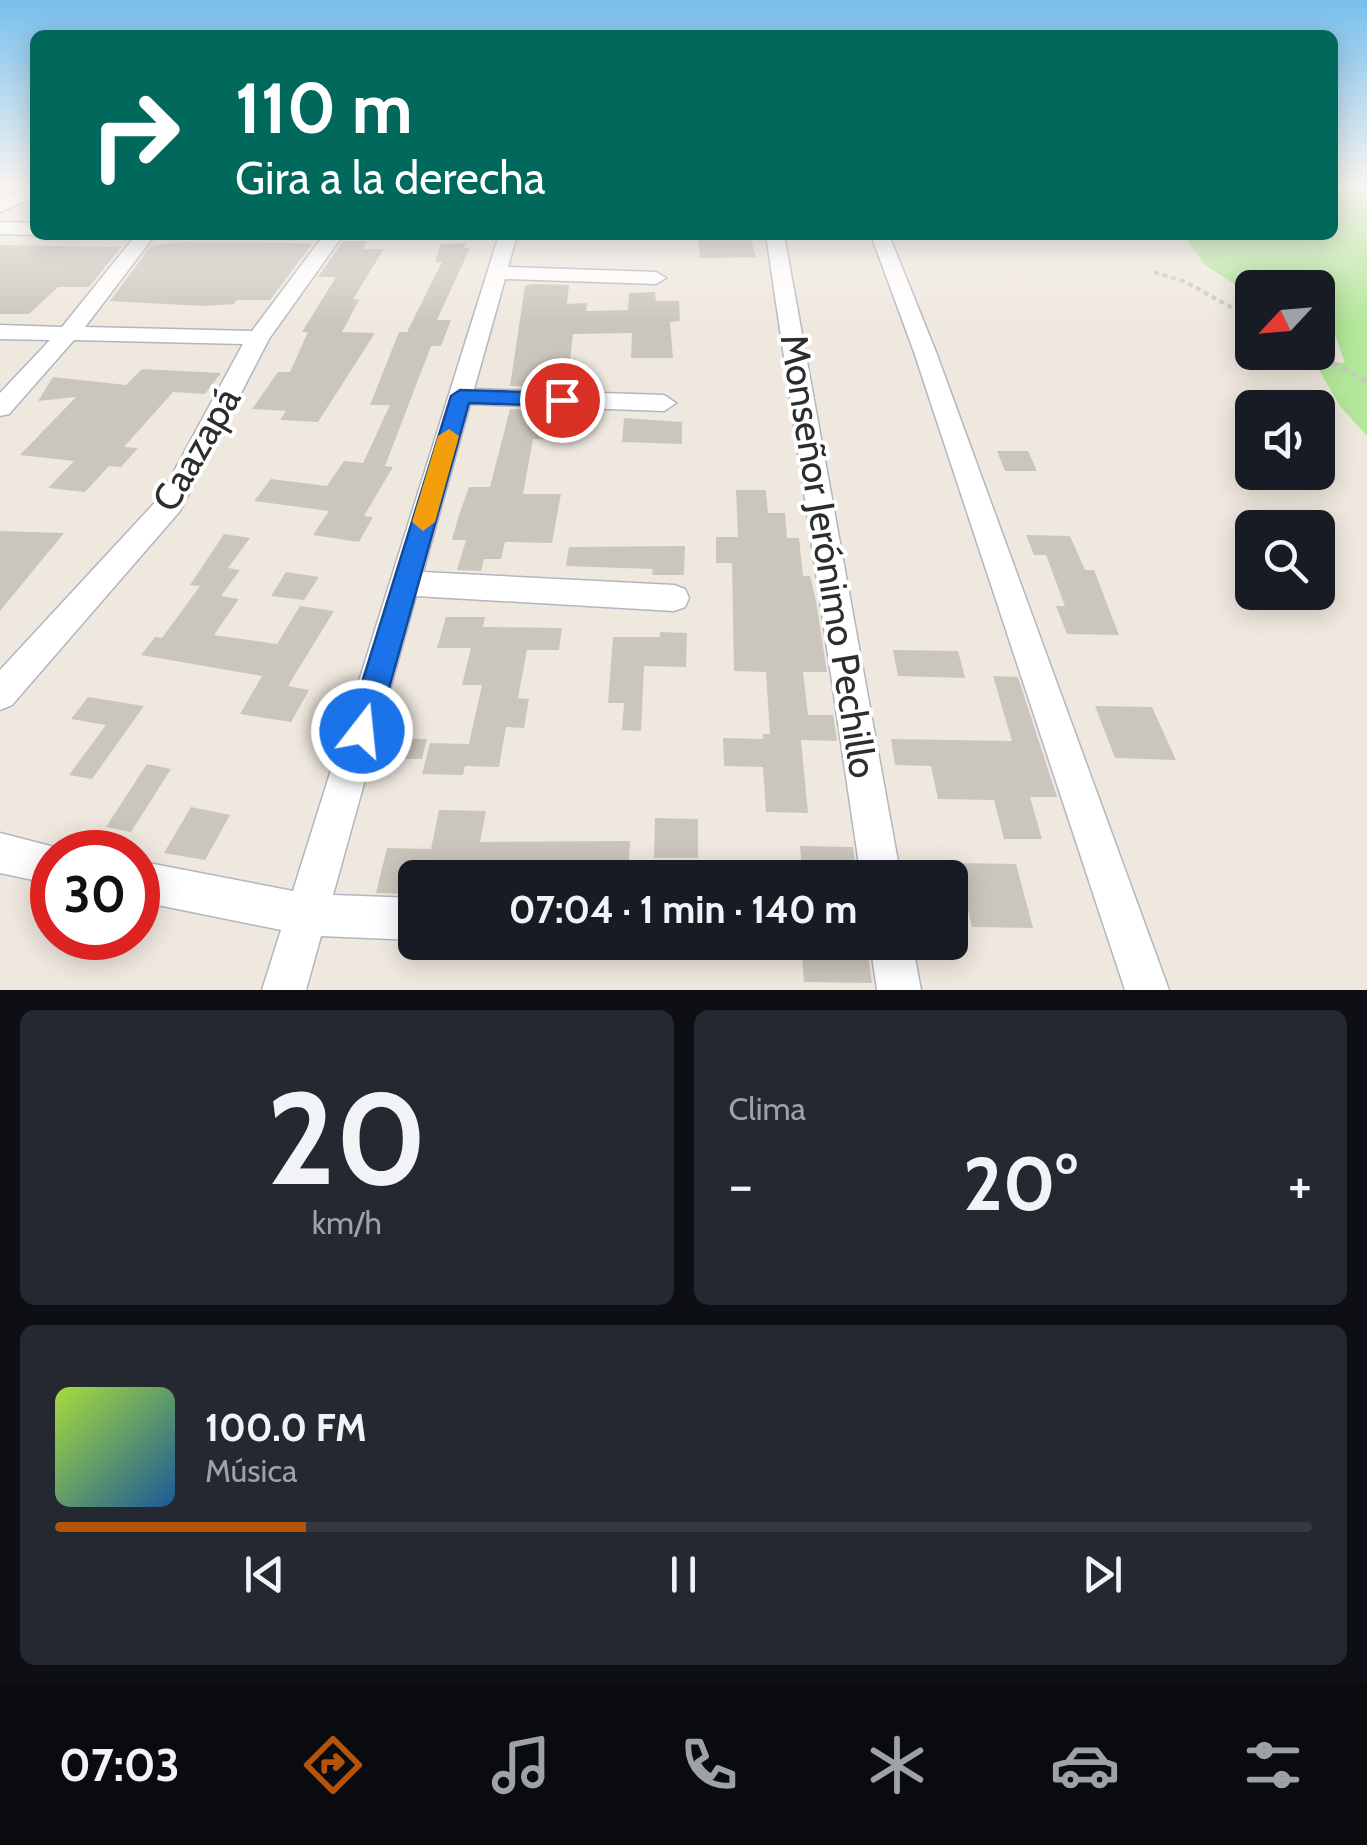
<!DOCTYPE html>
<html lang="es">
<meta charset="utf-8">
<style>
:root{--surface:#171b24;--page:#242831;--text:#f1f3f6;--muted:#9ea1a6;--line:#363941;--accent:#b45309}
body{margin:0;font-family:Cabin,sans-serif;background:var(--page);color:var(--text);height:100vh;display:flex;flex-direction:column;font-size:38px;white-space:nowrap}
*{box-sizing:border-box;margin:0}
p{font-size:32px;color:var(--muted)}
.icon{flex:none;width:55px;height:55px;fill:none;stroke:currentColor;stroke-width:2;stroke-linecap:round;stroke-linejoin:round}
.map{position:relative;height:990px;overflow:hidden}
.side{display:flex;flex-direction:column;gap:20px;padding:20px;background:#0d0f14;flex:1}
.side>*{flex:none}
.banner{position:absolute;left:30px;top:30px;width:1308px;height:210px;border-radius:15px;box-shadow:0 5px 25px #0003;background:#00695c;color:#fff;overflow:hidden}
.needle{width:65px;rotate:244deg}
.controls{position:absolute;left:1235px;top:270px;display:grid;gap:20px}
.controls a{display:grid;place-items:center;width:100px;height:100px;border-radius:15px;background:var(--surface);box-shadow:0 5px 25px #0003;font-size:50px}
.speed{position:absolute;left:30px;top:830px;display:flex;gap:20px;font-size:50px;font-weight:700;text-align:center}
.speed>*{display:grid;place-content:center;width:130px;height:130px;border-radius:50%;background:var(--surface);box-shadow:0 5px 25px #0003;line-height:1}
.speed .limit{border:15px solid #d22;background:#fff;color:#111}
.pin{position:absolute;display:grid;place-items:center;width:85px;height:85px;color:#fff;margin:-42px;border:5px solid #fff;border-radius:50%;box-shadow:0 2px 10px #0007}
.me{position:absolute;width:110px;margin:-55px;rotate:16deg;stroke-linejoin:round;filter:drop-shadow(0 0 8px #0008)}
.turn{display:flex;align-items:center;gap:35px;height:210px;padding:0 40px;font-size:45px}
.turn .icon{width:130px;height:130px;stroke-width:2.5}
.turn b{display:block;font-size:70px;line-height:85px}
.big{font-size:75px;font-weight:800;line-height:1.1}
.side .card{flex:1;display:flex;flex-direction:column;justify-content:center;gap:15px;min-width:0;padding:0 35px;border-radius:15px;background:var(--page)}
.side .dial{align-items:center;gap:0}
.dial b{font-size:130px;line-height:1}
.song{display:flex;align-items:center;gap:30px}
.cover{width:120px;height:120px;border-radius:15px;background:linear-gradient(135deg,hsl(80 70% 55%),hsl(210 70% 35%))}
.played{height:10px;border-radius:5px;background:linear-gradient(90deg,var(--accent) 20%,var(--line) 20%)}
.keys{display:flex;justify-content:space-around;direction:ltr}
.heat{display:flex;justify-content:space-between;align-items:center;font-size:55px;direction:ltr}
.side .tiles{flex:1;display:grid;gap:20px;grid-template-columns:1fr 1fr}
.card:last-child{grid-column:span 2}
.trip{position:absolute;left:398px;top:860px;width:570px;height:100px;border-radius:15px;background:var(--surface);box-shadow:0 5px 25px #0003;font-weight:800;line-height:100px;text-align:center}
.tabs{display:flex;height:160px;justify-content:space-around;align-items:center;background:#090b0e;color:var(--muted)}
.tabs .icon{width:70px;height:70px}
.tabs .active{color:var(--accent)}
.tabs b{font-size:45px;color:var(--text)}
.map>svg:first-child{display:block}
.green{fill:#b3e799}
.building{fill:#cbc6bd}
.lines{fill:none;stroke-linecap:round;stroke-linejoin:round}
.minor-casing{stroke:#b3b5c1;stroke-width:3}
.path-far1{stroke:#c8c8c8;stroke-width:4;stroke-dasharray:5 4;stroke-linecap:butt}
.path{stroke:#c8c8c8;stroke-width:5;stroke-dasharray:6 5;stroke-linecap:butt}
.minor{fill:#fff;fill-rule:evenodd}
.route{fill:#1a73e8;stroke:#114b97;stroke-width:2.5}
.slow{fill:#f59e0b}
.labels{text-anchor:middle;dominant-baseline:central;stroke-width:8;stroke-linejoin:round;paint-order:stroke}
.street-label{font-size:38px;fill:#2d2d2d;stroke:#fff}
</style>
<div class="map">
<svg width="1367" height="990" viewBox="0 0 1367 990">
<rect width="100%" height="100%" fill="#efe8df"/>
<polygon class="green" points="1333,187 1367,187 1367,436 1339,405 1314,361 1345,363 1330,321 1318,318 1318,288 1252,288 1252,296 1205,265 1183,235 1332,235"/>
<g class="building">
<polygon points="750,237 756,257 700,258 698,238"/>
<polygon points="343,241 367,241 363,249 384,249 353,299 359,300 342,332 375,333 318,422 280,420 286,411 252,409 278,372 290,372 308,332 302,332 336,277 318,277"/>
<polygon points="181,242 289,243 312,244 270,300 237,300 234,304 204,306 110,301 151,246"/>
<polygon points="466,243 464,248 470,248 437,320 451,320 441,346 431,346 385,466 393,467 364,516 373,517 359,542 313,535 329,511 254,501 271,479 327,486 344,461 363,463 390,405 370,405 399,332 407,332 442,262 435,262 441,244"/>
<polygon points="0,245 112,247 122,246 89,287 58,287 29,314 0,314"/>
<polygon points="531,284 569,285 567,304 587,303 586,311 628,310 629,293 655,292 656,301 679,301 680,321 670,322 673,358 631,358 632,333 573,334 568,379 541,380 540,387 510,386 525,286"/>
<polygon points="142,369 221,373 205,394 173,392 124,447 138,448 121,467 109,466 85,492 48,488 74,461 20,455 76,397 38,401 53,377 126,385"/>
<polygon points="510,409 536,410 535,418 581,419 578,440 533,439 523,494 561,494 552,543 505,542 501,559 484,559 481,571 457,570 466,540 452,540 458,518 469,487 490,487"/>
<polygon points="624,418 682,422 682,444 622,442"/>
<polygon points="997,451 1028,451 1037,471 1005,471"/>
<polygon points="736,490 766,490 768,513 785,513 787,538 799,538 803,576 810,576 816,601 827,672 803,672 808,715 833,715 837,741 801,740 808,813 766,812 763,767 724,766 723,738 763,739 763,734 770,734 766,672 734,671 732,563 716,563 716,537 738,537"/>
<polygon points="0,531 64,533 0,611"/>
<polygon points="224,534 250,538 228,568 240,570 221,596 239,599 214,635 277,644 300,606 334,611 288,686 309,690 291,722 240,714 262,676 141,655 155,637 162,638 200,586 190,585"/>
<polygon points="1026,535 1070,536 1085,570 1094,570 1119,635 1067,634 1056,606 1065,606 1046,555 1034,555"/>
<polygon points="685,546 684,575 652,575 653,569 566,566 569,547"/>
<polygon points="286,572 319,577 304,600 271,596"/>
<polygon points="446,617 485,617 483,627 562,628 559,650 527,650 518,698 529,699 524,728 506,727 499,767 465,766 463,775 422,774 430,743 469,744 482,685 462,685 471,648 437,648"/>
<polygon points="660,632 687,633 686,667 644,666 641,731 622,730 624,703 608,703 613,637 660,637"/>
<polygon points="893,650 958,651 965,678 898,676"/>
<polygon points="993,676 1018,677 1057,797 1030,797 1042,839 1004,839 994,800 938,799 931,766 895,765 891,739 1012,741"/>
<polygon points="88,697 144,706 92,779 69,775 106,725 71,719"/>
<polygon points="1095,706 1152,707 1176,760 1115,758"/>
<polygon points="400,739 427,739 422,759 394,759"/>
<polygon points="147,764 171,769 131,832 106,827"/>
<polygon points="191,807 230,815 205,860 164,853"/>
<polygon points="439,810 486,811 480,842 630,841 628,874 533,869 532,878 415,878 415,894 376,893 387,848 431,849"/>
<polygon points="655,818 698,819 698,858 654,858"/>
<polygon points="800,846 853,847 856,871 802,870"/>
<polygon points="957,863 1016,864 1033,928 972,927"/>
<polygon points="801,942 866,942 872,983 804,982"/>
</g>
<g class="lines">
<g class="minor-casing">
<g id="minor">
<polygon points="29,187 35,187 35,197 0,212 0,200"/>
<polygon points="0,222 35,223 35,235 0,234"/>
<polygon points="136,235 155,235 85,327 252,331 324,235 343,235 269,339 180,511 12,705 0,710 0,670 160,497 243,344 74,340 9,414 0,416 0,393 50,340 0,339 0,325 62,327"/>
<polygon points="499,235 517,235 508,267 656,272 666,278 656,284 505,279 474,389 664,395 676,403 664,411 470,404 423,572 674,585 685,589 689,598 685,607 674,611 416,596 333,895 415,898 415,940 321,936 306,990 262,990 281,930 138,901 138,861 293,891"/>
<polygon points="766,235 784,235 901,878 861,878"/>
<polygon points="871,235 889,235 936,352 1169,990 1125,990 914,352"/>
<polygon points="0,833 66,850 52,852 52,884 0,873"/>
<polygon points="870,942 912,942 921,990 877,990"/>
</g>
</g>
<polyline class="path-far1" points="1154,272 1186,282 1252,319"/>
<polyline class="path" points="1313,352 1367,381"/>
<use href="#minor" class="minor"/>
</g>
<linearGradient id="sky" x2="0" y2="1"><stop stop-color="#77bfed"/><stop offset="0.57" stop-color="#f8f5f1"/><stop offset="1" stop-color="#f8f5f1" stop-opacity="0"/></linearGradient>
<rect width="1367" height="326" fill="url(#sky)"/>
<polygon class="route" points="460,390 562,393 572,400 562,406 469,403 377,731 372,741 362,745 352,741 347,731 451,396"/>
<polygon class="slow" points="449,429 459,436 435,522 423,531 412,522 438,436"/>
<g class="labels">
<g class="street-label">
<text transform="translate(196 449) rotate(-60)">Caazapá</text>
<text transform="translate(829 556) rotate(81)">Monseñor Jerónimo Pechillo</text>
</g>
</g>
</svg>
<div class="controls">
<a><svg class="needle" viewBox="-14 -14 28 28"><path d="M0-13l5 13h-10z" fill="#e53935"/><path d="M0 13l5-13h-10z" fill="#9ea1a6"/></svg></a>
<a><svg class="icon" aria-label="sound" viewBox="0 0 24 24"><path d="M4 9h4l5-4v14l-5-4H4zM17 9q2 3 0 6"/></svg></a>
<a><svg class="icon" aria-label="search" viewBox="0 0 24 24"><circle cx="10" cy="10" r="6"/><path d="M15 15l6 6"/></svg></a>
</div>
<div class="speed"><div class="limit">30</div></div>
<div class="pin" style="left:562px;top:400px;background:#d93025"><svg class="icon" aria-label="arrive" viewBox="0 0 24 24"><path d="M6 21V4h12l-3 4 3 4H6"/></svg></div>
<svg class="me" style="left:362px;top:731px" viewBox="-20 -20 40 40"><circle r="17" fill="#1a73e8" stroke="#fff" stroke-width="3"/><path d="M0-11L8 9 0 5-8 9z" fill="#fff"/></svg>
<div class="trip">07:04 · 1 min · 140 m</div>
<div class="banner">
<div class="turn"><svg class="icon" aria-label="right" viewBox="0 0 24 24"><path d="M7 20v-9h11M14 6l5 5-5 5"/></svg><div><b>110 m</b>Gira a la derecha</div></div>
</div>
</div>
<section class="side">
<div class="tiles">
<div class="card dial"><b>20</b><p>km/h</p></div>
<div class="card"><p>Clima</p>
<div class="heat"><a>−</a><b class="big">20°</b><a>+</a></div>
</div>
<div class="card">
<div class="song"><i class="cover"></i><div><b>100.0 FM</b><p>Música</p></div></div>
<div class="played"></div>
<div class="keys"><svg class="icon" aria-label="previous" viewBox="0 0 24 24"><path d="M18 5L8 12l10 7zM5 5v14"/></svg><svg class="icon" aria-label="pause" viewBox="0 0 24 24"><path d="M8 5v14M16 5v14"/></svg><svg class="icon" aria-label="next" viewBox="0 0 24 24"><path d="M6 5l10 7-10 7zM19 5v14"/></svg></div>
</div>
</div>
</section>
<nav class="tabs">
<b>07:03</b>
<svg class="icon active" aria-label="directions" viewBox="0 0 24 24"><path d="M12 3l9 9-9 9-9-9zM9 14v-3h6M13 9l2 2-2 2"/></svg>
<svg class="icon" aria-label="music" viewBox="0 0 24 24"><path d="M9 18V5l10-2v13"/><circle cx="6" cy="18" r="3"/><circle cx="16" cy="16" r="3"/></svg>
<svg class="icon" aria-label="phone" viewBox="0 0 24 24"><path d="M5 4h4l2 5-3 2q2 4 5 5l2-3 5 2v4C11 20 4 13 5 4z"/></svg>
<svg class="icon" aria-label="climate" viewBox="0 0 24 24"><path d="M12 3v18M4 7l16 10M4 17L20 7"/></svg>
<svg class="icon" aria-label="car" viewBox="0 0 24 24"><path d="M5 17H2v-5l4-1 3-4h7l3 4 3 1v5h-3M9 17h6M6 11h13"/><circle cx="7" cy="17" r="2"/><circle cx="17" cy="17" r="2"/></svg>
<svg class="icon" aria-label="filters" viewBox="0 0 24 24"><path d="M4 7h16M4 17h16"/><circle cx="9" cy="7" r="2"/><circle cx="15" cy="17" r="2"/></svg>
</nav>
